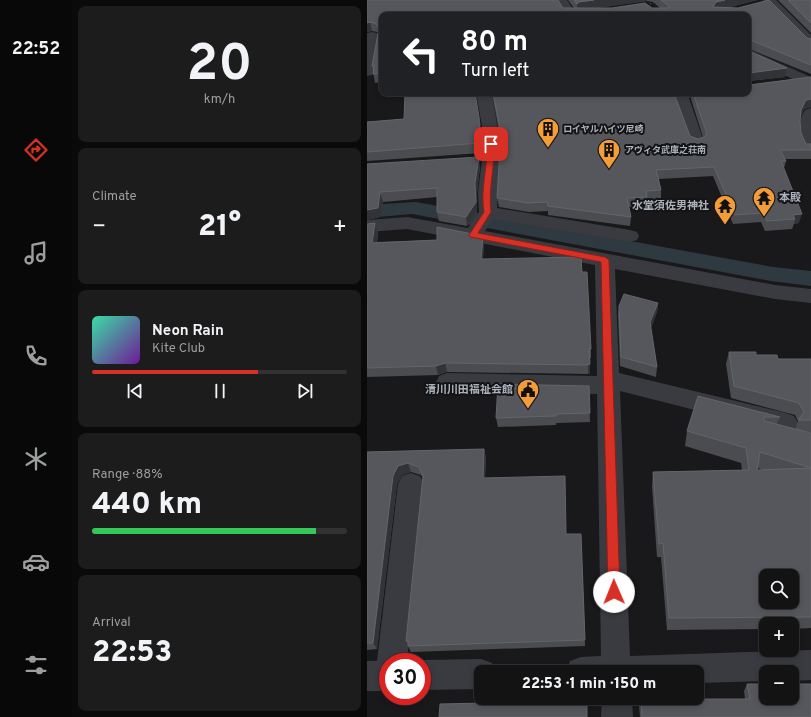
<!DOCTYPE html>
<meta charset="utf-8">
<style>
:root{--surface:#131314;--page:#1c1c1d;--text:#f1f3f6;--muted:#9d9ea0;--line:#323234;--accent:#d93025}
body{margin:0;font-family:Overpass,"Noto Sans JP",sans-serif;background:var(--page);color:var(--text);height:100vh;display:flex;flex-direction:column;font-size:15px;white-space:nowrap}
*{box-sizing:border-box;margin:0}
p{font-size:13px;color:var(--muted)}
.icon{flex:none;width:22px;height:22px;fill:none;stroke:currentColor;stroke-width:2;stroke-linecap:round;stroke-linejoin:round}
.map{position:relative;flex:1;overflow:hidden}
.side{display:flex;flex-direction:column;gap:6px;padding:6px;background:#0a0a0b;width:295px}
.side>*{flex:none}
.banner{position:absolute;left:12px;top:12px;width:372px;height:84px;border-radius:8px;box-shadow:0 2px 6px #0003,0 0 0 1px var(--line);background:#202124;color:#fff;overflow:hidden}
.tools{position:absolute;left:392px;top:569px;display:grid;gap:8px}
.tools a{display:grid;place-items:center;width:40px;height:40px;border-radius:8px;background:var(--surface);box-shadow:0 2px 6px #0003,0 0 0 1px var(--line);font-size:20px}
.speed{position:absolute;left:12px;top:653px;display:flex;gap:8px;font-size:20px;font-weight:700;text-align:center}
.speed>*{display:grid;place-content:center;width:52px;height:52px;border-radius:50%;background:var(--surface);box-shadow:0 2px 6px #0003,0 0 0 1px var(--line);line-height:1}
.speed .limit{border:6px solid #d22;background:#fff;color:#111}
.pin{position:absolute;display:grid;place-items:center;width:34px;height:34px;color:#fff;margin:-17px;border-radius:8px;box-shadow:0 2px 6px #0006}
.me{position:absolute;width:44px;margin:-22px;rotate:359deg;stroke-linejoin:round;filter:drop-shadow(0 0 3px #0008)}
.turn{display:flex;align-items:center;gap:14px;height:84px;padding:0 16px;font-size:18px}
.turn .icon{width:52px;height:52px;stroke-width:2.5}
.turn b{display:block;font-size:28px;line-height:34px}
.big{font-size:30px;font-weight:800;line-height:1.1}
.side .card{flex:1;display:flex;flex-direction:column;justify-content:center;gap:6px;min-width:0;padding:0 14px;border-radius:8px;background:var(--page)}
.side .dial{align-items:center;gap:0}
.dial b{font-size:52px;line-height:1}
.song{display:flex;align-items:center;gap:12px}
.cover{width:48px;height:48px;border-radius:6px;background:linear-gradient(135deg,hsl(160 70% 55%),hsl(280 70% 35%))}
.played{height:4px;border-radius:2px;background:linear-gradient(90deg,var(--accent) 65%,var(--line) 65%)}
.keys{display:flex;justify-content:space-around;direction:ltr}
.heat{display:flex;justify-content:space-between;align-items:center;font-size:22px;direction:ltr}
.charge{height:6px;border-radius:3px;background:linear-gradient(90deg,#34c759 88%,var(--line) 0)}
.trip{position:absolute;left:107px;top:665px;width:230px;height:40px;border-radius:8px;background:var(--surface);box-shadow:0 2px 6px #0003,0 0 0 1px var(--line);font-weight:800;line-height:40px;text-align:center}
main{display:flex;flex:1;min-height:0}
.dock{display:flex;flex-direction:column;width:72px;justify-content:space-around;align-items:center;background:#080808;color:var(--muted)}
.dock .icon{width:28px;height:28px}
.dock .active{color:var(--accent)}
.dock b{font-size:18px;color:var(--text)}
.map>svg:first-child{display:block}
.water{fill:#2e3a3f}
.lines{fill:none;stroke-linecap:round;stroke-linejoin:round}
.path{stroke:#404347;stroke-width:1.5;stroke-dasharray:1.5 2;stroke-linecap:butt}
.minor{fill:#3a3b40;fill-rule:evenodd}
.wall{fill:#4a4c50;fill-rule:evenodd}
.shaded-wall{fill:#323336}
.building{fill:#55575c;stroke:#62656a;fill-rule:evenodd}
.route{fill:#d93025;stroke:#8d1f18}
.labels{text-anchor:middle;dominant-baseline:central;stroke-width:4;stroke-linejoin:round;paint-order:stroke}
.far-poi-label{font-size:9px;font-weight:bold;fill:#abb2bb;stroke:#141416;text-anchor:start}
.poi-label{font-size:11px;font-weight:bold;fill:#abb2bb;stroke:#141416;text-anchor:end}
</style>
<main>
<nav class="dock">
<b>22:52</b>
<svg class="icon active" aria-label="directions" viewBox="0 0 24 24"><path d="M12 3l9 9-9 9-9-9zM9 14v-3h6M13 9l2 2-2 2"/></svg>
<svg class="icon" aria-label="music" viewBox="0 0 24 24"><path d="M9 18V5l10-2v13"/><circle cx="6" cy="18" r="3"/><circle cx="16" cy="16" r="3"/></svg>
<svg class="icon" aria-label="phone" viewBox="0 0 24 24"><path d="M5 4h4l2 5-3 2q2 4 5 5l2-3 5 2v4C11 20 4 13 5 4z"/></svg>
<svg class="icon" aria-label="climate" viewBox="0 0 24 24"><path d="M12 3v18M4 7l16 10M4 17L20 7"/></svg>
<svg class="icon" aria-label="car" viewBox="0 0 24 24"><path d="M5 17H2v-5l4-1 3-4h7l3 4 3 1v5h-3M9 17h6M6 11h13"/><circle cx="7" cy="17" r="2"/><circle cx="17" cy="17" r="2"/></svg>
<svg class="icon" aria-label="filters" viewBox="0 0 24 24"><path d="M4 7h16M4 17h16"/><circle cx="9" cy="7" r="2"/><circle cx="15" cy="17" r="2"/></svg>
</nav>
<section class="side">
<div class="card dial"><b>20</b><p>km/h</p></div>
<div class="card"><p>Climate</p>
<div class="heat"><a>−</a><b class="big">21°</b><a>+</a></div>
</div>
<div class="card">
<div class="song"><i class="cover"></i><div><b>Neon Rain</b><p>Kite Club</p></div></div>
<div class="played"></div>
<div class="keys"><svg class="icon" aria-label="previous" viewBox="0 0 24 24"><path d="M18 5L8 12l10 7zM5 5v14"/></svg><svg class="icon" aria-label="pause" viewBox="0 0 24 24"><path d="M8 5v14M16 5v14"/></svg><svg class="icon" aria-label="next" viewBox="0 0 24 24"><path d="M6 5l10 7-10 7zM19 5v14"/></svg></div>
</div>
<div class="card"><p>Range · 88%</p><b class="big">440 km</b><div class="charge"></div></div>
<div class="card"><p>Arrival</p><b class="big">22:53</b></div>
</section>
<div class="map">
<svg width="444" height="717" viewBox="0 0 444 717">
<rect width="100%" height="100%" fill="#19191b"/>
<polygon class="water" points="49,202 406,267 444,271 444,286 404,281 45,214 0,218 0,205"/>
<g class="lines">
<polyline class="path" points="280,6 288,1"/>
<g class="minor">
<polygon points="188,0 200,0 210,15 196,15"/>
<polygon points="396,0 409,0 444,35 444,47 439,46"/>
<polygon points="5,32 10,33 12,36 7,72 5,75 0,76 0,33"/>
<polygon points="381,49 444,77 444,83 434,83 381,58"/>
<polygon points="109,93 125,93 133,143 130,208 263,230 270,232 272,236 270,240 263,242 126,219 118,231 408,285 444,289 444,303 408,299 248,269 252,373 419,413 427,416 431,423 427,430 419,433 253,391 263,656 444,650 444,680 425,681 425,672 399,672 399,681 330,683 330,672 199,672 203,661 214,657 234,656 230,394 80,391 72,388 69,382 72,376 80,373 230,376 228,265 40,229 0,232 0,220 40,217 101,228 112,212 111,192 116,152 115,126"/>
<polygon points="245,93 334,93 331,96 322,98 337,142 335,145 329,147 323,145 307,99 267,101 248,96"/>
<path d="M 444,108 L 444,153 L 438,152 C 430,139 430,122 438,110 Z"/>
<polygon points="44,473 53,476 57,484 40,662 21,662 21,691 0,691 0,661 10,661 31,484 35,476"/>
<polygon points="114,659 125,663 128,672 114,672 114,689 55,690 55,662 50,662 55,660"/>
<polygon points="235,698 265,698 266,717 234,717"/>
</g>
</g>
<g class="wall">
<path d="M 0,0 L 196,8 L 207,8 L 201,0 L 390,0 L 360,8 L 440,38 L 444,39 L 444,74 L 382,49 L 382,51 L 420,68 L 418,77 L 382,81 L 382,85 L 444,77 L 444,107 L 437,109 L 434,116 L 433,121 L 434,133 L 439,144 L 444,144 L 444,159 L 418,159 L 419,161 L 417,168 L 432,223 L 427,224 L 425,229 L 398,231 L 394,222 L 366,224 L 346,176 L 292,179 L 294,190 L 294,199 L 280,200 L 280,206 L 262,207 L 264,217 L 263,226 L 181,215 L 181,211 L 162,212 L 132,207 L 130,198 L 133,137 L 125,93 L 265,93 L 323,136 L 331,139 L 336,137 L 324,99 L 325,93 L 381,93 L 15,15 L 15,82 L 8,83 L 5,66 L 11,32 L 10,32 L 5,31 L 0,32 ZM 280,1 L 286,2 L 293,8 L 228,8 Z"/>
<polygon points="411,0 444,0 444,33"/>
<polygon points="112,117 114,126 114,153 0,161 0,122 37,119"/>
<polygon points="0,164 113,167 110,192 110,212 100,226 72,221 70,212 70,197 16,202 13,217 0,220"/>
<polygon points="8,223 11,233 10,242 70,240 116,236 117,245 116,259 215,272 224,349 224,358 223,358 223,373 221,374 80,372 71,375 0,377 0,224"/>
<polygon points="291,303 290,312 284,328 290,367 289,377 253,366 251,315 252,306"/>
<path d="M 362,352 L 389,355 L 411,359 L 444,359 L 444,432 L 439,432 L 444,433 L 444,628 L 425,629 L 425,624 L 399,624 L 399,629 L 300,630 L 294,557 L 290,557 L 285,487 L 286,472 L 375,470 L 374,463 L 318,446 L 320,431 L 331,396 L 413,417 L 410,424 L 428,429 L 431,421 L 428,415 L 364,398 L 359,364 ZM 391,468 L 396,470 L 390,470 Z"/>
<polygon points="222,386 223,422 189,423 189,425 131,427 129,418"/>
<polygon points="117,449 119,458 118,478 198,484 199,534 214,534 218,646 44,652 41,646 41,644 39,641 56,478 54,475 44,472 35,475 30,484 10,649 0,650 0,452"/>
<polygon points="380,684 444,717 273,717 272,705 274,699 378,699 377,691"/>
</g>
<g class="shaded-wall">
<polygon points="227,0 280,0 280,1 212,11 210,12 210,4 212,2"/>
<polygon points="358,0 390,0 348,11 346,7 349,2"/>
<polygon points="3,22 5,31 0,32 0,23"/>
<polygon points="420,68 418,77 381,81 382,73"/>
<polygon points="444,99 444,107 437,109 432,119 434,110 439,100"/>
<polygon points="112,117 114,126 114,153 113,143"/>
<polygon points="112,157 113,167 110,192 110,212 100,226 99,217 108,183"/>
<polygon points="13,192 16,202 13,217 0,220 0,210"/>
<polygon points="435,214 432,223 427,224 428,219 426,215"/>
<polygon points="8,223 11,233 8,252 5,243"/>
<polygon points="116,236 117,245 115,268 114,259"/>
<polygon points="291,303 290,312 282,332 283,322"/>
<polygon points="78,363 80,372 71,375 69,366"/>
<polygon points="223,364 223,373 221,374 221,365"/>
<polygon points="117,449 119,458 117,486 116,478"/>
<polygon points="41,463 44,472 35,475 30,484 10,649 6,643 26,476 31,466"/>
</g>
<g class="building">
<polygon points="0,0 191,0 196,8 245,8 278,3 285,8 301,8 302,6 294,0 358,0 349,2 346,7 371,8 402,0 440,38 444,39 444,65 381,39 382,51 420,68 382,73 382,85 444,77 444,99 439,100 434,110 433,121 434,133 439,144 444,144 444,150 413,150 419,161 414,161 435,214 426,215 428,219 400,221 396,213 368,215 347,167 289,170 294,190 279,191 280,197 260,198 264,217 181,206 180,202 161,203 130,198 134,134 126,93 265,93 267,94 307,93 323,136 331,139 337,137 340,134 326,93 381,93 381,15 15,15 15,73 6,74 7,66 5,66 12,28 8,23 3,22 0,23"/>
<polygon points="207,0 227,0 212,2 210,4"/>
<polygon points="421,0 444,0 444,23"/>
<polygon points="38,93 108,93 112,117 113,143 0,152 0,122 37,119"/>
<polygon points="112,157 108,183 109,202 99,217 70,212 70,188 13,192 11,208 0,210 0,164"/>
<polygon points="8,223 5,243 70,240 70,227 116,236 114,259 214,257 215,272 220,272 224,349 222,348 223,364 221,365 78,363 69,366 0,368 0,224"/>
<polygon points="257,294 291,303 283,322 290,367 254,357 252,306"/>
<polygon points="362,352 389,352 389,355 410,355 411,359 444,359 444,420 431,420 437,412 432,403 367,386"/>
<polygon points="131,384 222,386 223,413 189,414 189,416 129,418"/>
<path d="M 331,396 L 413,417 L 397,417 L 397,421 L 444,433 L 444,468 L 393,452 L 390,470 L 444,468 L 444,617 L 302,618 L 296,543 L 292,544 L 286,472 L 382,470 L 379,448 L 320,431 ZM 399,576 L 425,576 L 425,602 L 399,602 Z"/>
<polygon points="117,449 116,478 198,476 199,534 214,534 218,640 41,646 41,641 39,641 56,476 52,467 41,463 31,466 26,476 6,643 0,643 0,452"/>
<polygon points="380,684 399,684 399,698 425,698 425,684 444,684 444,717 275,717 274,699 383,699"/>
<polygon points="164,698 220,698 220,717 72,717 73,704 164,702"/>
</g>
<path class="route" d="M 124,142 L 127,144 C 128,167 121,190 124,212 L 111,233 L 238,257 L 242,260 L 253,592 L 251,596 L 247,597 L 243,596 L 241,592 L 234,262 L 103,237 L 102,235 L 117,212 C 113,190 121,167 120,144 Z"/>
<defs>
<g id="building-pin" transform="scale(1.15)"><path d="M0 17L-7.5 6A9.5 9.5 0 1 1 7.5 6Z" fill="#f39c38" stroke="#141416"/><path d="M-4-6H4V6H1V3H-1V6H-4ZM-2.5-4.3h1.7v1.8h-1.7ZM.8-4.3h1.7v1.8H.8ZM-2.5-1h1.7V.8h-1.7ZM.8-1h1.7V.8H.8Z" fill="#111"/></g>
<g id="temple-pin" transform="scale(1.15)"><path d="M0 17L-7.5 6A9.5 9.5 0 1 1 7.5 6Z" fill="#f39c38" stroke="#141416"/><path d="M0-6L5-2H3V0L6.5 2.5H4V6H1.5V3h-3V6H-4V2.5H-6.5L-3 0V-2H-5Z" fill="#111"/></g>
<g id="civic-pin" transform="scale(1.15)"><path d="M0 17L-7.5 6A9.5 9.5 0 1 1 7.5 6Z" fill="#f39c38" stroke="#141416"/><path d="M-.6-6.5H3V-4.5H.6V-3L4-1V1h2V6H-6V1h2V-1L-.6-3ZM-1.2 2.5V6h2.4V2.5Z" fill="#111"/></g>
</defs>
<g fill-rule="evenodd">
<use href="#building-pin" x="181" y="129"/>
<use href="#building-pin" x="242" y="150"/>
<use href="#temple-pin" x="397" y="198"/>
<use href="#temple-pin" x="358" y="206"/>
<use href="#civic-pin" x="161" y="390"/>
</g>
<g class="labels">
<g class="far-poi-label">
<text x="196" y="129">ロイヤルハイツ尼崎</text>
<text x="258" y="150">アヴィタ武庫之荘南</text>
</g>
<g class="poi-label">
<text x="412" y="198" text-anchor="start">本殿</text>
<text x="342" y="206">水堂須佐男神社</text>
<text x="146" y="390">清川川田福祉会館</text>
</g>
</g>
</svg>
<div class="tools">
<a><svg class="icon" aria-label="search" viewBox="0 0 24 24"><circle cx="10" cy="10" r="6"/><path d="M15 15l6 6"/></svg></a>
<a>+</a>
<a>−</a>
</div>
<div class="speed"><div class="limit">30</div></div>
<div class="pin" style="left:124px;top:144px;background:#d93025"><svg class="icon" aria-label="arrive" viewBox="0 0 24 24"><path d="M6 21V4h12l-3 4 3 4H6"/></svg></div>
<svg class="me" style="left:247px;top:592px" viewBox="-20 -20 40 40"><circle r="19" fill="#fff"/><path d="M0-13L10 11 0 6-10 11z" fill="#d93025"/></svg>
<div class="trip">22:53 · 1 min · 150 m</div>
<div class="banner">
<div class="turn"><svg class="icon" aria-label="left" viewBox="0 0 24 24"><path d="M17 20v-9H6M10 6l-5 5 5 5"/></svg><div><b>80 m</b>Turn left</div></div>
</div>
</div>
</main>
